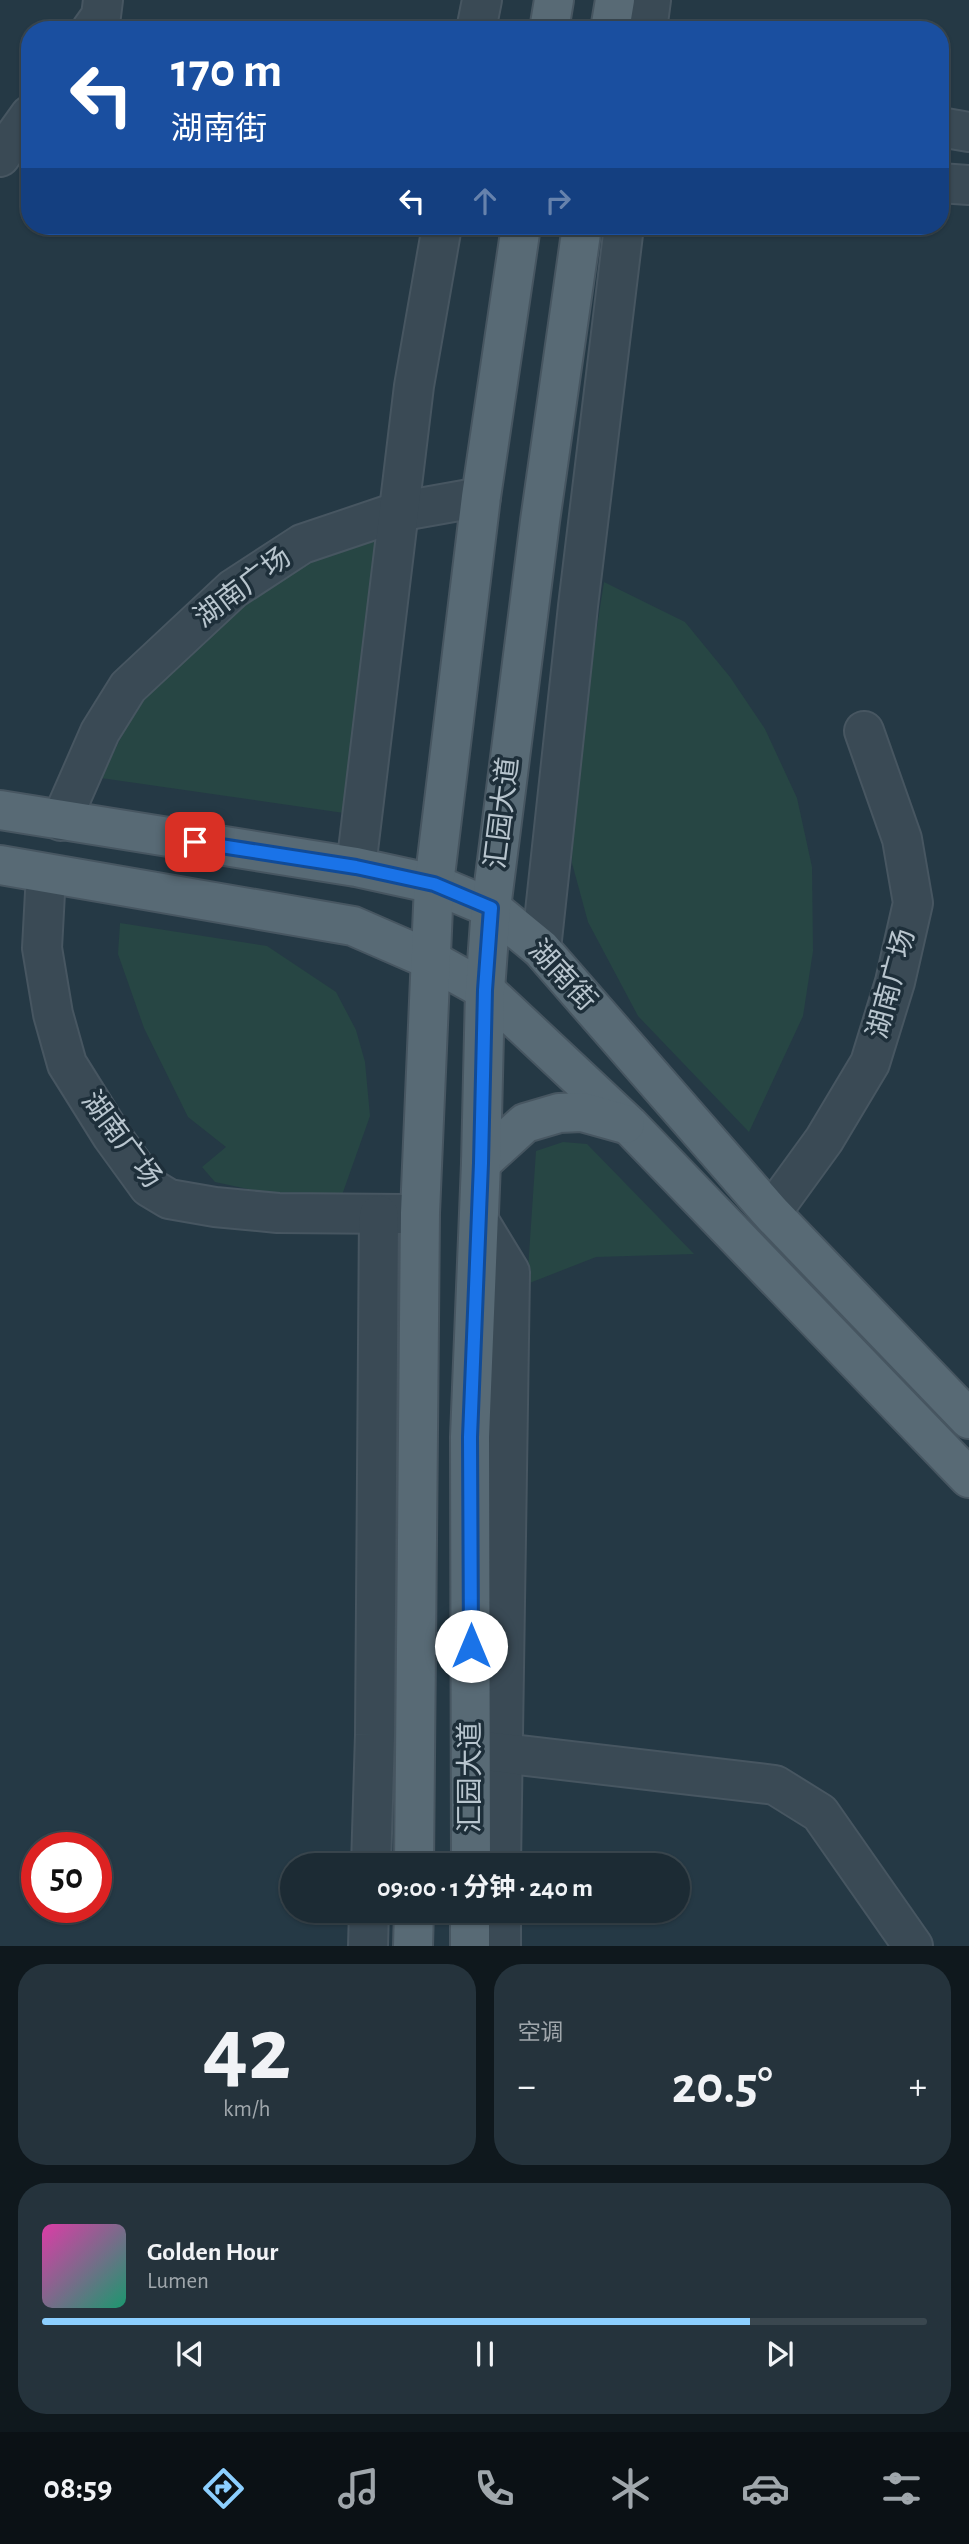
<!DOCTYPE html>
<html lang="zh">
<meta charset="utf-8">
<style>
:root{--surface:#1c2b34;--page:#25333c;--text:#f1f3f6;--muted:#a0a7ac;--line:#3a474f;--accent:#8ccfff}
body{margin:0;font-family:"Alegreya Sans","Noto Sans SC",sans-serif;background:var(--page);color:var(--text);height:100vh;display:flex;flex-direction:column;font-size:26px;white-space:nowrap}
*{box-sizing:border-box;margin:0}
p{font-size:23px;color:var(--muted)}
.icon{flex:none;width:38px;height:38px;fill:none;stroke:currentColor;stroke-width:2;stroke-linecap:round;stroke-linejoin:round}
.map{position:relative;height:1946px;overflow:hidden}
.drawer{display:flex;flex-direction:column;gap:18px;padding:18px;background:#0f181d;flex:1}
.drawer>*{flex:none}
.guide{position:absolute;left:21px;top:21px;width:928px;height:214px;border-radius:28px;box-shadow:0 2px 5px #0004,0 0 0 2px var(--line);background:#1a4fa0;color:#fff;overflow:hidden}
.speed{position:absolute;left:21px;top:1832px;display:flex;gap:14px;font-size:35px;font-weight:700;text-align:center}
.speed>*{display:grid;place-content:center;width:91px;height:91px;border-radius:50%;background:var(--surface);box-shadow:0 2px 5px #0004,0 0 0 2px var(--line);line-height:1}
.speed .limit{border:10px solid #d22;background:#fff;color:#111}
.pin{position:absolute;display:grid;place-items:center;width:60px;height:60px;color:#fff;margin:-30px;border-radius:14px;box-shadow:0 4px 10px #0006}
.me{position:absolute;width:77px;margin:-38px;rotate:0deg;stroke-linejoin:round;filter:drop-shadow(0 0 5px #0008)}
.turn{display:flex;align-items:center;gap:24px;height:147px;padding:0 35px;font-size:32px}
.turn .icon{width:91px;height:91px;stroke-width:2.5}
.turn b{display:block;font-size:49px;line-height:60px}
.lanes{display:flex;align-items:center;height:66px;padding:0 35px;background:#0003;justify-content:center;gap:35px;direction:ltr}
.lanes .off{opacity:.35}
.big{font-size:52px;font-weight:700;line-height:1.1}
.drawer .card{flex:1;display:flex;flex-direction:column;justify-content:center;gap:10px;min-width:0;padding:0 24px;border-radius:28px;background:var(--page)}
.drawer .dial{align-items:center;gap:0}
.dial b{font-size:91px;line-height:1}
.song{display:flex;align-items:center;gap:21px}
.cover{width:84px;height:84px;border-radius:10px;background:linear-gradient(135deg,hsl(320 70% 55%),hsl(160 70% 35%))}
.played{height:7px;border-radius:4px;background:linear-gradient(90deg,var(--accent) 80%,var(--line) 80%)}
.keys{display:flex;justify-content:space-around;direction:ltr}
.heat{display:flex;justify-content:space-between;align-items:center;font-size:38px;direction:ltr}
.drawer .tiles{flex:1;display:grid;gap:18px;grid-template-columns:1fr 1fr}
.card:last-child{grid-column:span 2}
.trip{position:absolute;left:280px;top:1853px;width:410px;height:70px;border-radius:35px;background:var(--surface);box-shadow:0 2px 5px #0004,0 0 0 2px var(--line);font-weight:700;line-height:70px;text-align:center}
.tab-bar{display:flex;height:112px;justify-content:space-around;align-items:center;background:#0b1115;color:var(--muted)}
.tab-bar .icon{width:49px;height:49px}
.tab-bar .active{color:var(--accent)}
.tab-bar b{font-size:32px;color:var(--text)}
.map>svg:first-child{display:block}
.green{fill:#274644}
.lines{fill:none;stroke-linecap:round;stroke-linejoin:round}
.minor-casing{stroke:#475661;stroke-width:42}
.major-casing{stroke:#475661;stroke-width:42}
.minor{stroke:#3a4a55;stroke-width:38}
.major{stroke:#586a75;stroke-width:38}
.route-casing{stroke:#114b97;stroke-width:18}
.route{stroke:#1a73e8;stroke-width:12}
.labels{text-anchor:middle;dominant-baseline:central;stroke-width:7;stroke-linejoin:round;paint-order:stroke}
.street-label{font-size:28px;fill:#b8c5ce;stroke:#1e2f3a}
</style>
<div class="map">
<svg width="969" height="1946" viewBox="0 0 969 1946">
<rect width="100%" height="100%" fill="#253945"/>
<g class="green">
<polygon points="380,540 344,813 101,778 142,695 197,642 278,579 341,547"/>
<polygon points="604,582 685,622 730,677 765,729 797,798 812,867 813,951 803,1016 749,1132 638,1016 588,922 572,863 574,773"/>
<polygon points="120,923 267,946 336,992 356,1030 365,1062 370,1116 342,1195 295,1199 215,1182 202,1167 226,1147 188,1117 144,1028 118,954"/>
<polygon points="563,1142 587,1144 694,1254 596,1257 527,1284 536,1151"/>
</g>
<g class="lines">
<g class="minor-casing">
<g id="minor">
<polyline points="91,30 101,16 103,0"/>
<polyline points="476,30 482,0"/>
<polyline points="647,30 651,0"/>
<polyline points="940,127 969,132"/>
<polyline points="0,157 30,115"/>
<polyline points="940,183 969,185"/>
<polyline points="61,821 100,732 128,687 233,589 302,544 397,512 481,497"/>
<polyline points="356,867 414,386 442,226"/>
<polyline points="46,874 42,948 53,1014 67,1064 112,1136 149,1187 169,1199 215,1207 278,1213 404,1214"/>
<polyline points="541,949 578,606 624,226"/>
<polyline points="771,1213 824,1140 870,1063 895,982 913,903 902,839 864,731"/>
<polyline points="479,1221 510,1272 501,1866"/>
<polyline points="476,1750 775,1785 820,1813 913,1946"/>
<polyline points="371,1866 375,1735 379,1215"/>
<polyline points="368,1946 369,1911"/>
<polyline points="501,1946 501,1911"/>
</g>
</g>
<g class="major-casing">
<g id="major">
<polyline points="549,30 554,0"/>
<polyline points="610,30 615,0"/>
<polyline points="0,810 356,867 434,884 491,908 541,949 771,1213 969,1419"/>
<polyline points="0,865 353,926 431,960 485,990 629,1125 969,1478"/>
<polyline points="481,1163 525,1123 559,1113 582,1112 625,1124"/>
<polyline points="414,1866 420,1213 434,884 481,497 521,226"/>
<polyline points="471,1866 470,1437 481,1163 485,990 491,908 540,521 582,226"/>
<polyline points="413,1946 414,1911"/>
<polyline points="470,1946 470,1911"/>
</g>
</g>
<use href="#minor" class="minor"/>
<use href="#major" class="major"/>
</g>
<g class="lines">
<g class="route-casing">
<polyline id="route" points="195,842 356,867 434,884 491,908 485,990 481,1163 470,1437 471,1646"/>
</g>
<use href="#route" class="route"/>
</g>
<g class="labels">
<g class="street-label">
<text transform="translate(243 588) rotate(-37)">湖南广场</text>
<text transform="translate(503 813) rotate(-83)">汇园大道</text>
<text transform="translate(562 976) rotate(47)">湖南街</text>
<text transform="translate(892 984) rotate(-75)">湖南广场</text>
<text transform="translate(121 1140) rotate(53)">湖南广场</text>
<text transform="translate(471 1777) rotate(-90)">汇园大道</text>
</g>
</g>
</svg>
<div class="speed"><div class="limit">50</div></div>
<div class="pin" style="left:195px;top:842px;background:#d93025"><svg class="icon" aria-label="arrive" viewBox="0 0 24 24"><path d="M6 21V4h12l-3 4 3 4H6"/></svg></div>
<svg class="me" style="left:471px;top:1646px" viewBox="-20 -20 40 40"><circle r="19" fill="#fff"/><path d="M0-13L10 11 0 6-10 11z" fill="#1a73e8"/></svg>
<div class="trip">09:00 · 1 分钟 · 240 m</div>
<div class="guide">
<div class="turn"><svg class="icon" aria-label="left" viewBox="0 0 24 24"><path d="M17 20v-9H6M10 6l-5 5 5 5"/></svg><div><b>170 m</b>湖南街</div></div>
<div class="lanes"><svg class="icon" aria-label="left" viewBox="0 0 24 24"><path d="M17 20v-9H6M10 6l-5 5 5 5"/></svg><svg class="icon off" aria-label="ahead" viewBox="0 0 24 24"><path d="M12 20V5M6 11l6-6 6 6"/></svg><svg class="icon off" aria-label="right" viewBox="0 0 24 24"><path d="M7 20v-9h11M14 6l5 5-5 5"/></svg></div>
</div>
</div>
<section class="drawer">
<div class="tiles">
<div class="card dial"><b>42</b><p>km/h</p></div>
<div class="card"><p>空调</p>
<div class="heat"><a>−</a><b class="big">20.5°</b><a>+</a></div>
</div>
<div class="card">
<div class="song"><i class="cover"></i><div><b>Golden Hour</b><p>Lumen</p></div></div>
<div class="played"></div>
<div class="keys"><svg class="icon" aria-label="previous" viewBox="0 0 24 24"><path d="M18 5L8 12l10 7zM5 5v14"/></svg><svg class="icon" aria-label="pause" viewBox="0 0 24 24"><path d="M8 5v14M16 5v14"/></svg><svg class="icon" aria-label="next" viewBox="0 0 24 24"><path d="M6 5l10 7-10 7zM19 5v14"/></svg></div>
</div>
</div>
</section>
<nav class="tab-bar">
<b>08:59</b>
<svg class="icon active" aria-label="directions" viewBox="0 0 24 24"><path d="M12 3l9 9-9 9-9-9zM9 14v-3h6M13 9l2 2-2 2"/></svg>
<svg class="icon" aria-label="music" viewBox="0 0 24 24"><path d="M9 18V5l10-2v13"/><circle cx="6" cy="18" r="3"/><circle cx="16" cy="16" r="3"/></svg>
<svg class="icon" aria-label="phone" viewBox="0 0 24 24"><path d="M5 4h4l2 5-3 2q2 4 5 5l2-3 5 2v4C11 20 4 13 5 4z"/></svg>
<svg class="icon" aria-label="climate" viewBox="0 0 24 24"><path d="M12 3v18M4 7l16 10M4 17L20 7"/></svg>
<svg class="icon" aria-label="car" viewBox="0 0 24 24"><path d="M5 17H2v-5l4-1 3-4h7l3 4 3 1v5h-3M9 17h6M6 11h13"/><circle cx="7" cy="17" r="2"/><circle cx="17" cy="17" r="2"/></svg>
<svg class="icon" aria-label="filters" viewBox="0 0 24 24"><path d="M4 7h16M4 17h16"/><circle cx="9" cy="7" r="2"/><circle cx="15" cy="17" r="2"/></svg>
</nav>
